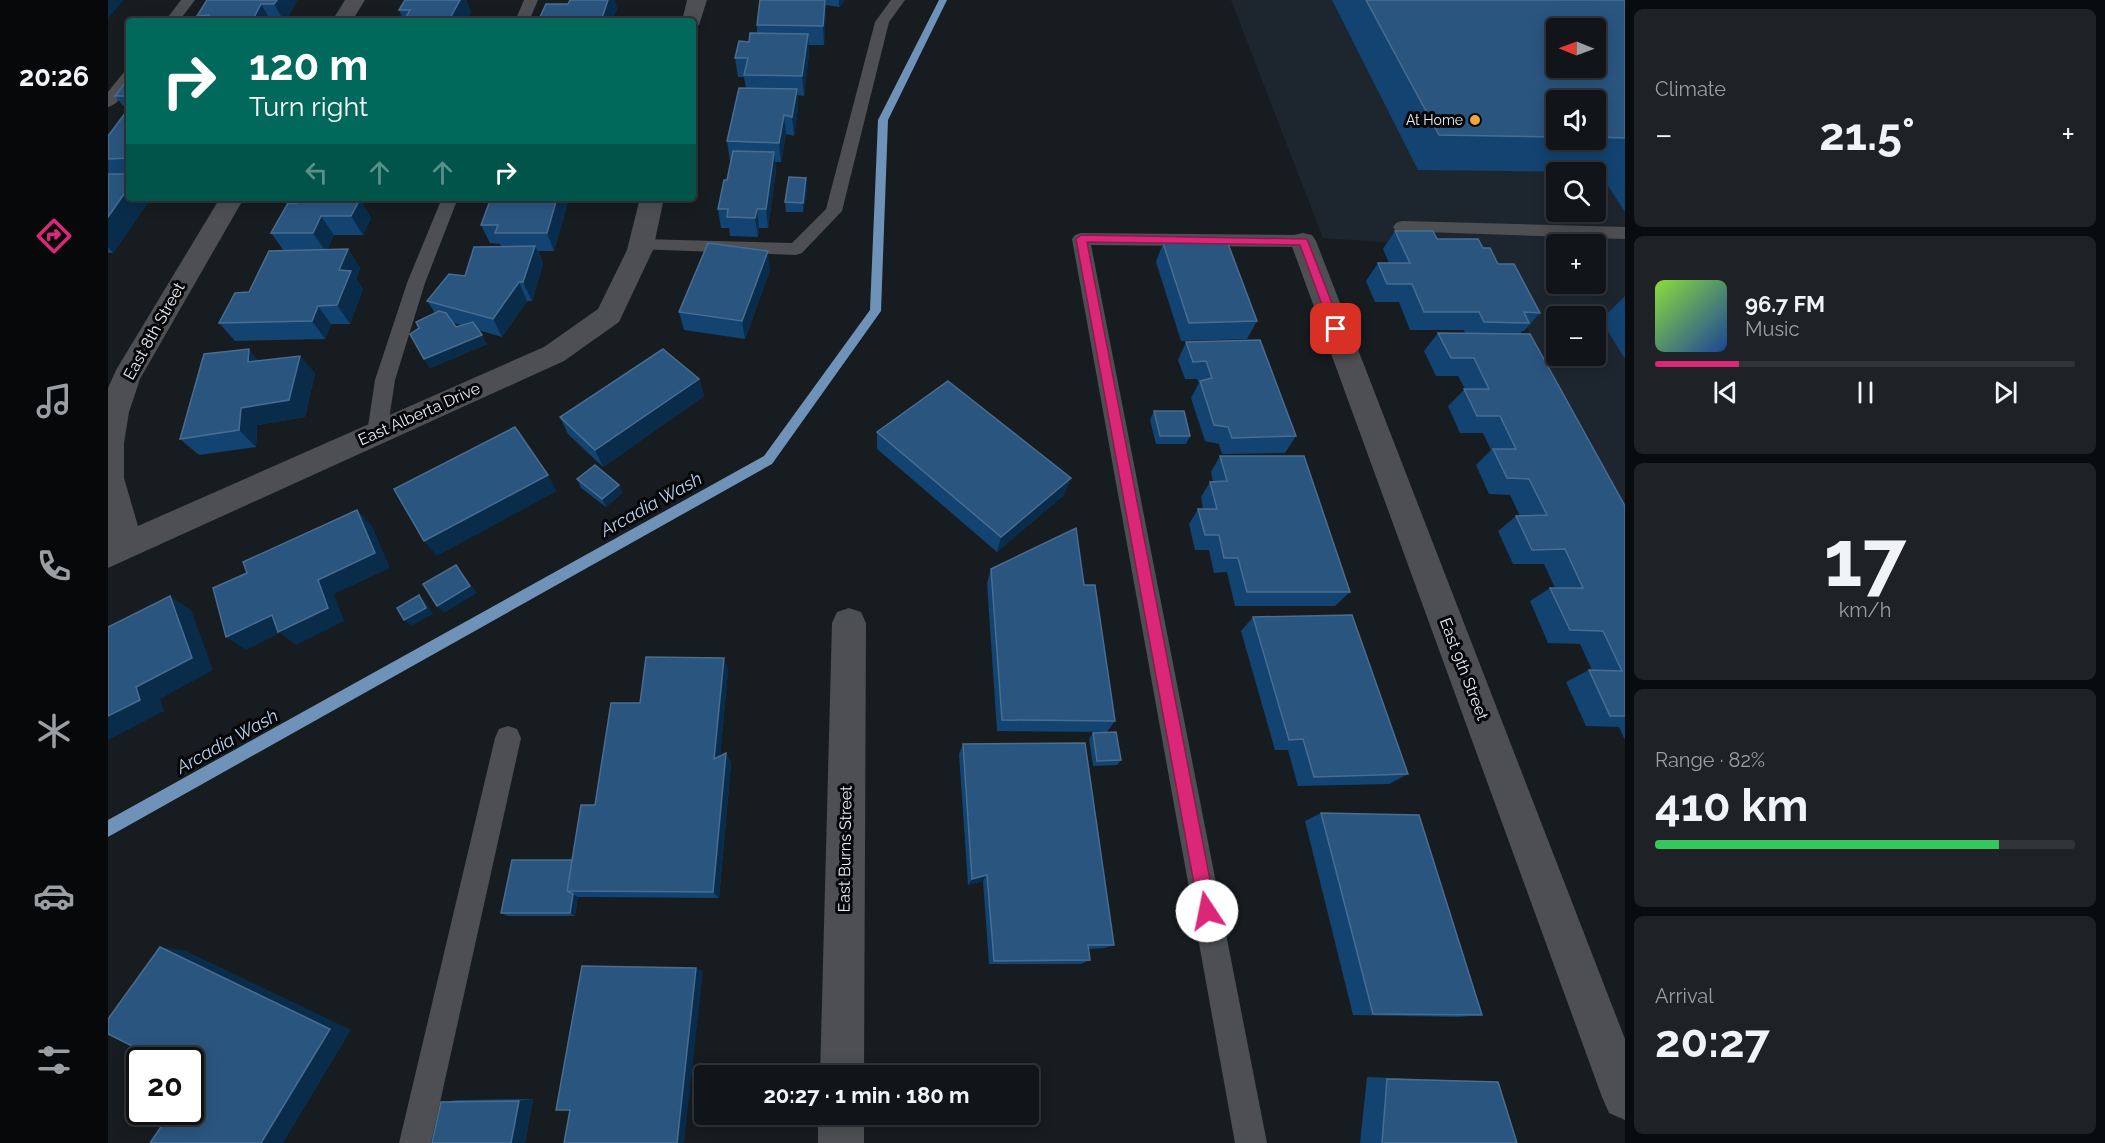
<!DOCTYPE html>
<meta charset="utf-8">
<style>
:root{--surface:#111519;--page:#1e2226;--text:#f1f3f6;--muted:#9c9fa2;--line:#303438;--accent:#db2777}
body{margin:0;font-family:Raleway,sans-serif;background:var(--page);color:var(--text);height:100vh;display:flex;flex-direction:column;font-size:22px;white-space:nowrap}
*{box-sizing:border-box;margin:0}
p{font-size:20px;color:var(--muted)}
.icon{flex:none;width:33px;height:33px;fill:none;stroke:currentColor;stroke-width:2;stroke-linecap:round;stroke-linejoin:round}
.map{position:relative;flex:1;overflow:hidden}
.side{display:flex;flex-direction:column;gap:9px;padding:9px;background:#090c0e;width:480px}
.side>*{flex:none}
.guide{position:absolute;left:18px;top:18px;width:570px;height:183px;border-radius:6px;box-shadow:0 3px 15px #0003,0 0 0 2px var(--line);background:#00695c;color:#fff;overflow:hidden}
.needle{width:39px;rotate:271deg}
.tools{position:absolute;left:1438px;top:18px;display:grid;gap:12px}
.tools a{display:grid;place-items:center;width:60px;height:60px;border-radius:6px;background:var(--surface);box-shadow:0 3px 15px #0003,0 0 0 2px var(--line);font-size:30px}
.speed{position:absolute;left:18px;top:1047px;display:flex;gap:12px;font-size:30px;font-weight:700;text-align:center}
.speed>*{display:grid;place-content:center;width:78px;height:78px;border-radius:50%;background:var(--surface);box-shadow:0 3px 15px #0003,0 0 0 2px var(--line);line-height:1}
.speed .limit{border:3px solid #111;border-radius:9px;background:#fff;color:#111}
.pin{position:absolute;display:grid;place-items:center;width:51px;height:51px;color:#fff;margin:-26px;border-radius:12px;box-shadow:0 3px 9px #0006}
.me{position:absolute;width:66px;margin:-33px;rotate:349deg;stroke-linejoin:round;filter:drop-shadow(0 0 4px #0008)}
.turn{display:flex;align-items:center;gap:21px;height:126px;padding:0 24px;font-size:27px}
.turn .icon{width:78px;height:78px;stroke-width:2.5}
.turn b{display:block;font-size:42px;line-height:51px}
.lanes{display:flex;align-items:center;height:57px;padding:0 24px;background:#0003;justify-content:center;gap:30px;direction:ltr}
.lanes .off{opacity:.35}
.big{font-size:45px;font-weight:700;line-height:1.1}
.side .widget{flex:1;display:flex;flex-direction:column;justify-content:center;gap:9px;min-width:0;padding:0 21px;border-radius:9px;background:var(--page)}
.side .dial{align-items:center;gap:0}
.dial b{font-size:78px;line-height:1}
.song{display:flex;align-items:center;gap:18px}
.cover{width:72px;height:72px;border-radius:9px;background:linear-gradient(135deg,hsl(90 70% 55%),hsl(220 70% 35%))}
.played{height:6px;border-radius:3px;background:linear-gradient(90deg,var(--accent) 20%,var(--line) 20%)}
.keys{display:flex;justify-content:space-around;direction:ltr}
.heat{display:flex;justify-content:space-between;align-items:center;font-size:33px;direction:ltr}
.charge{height:9px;border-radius:4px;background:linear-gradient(90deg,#34c759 82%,var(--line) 0)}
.trip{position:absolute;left:586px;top:1065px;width:345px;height:60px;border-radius:6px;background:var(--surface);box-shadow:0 3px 15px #0003,0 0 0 2px var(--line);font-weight:700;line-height:60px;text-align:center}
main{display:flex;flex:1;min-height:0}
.dock{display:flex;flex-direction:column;width:108px;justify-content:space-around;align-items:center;background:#07080a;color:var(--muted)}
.dock .icon{width:42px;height:42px}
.dock .current{color:var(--accent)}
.dock b{font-size:27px;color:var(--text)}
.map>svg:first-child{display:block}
.built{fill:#1d262f;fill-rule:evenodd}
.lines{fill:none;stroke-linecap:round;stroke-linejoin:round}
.stream{fill:#6f92b8;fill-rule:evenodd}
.lane{fill:#4d4f52;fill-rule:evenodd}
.street{fill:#4d4f52;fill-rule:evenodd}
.wall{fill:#124371;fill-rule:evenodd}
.shaded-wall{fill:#0a2c4b}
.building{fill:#2a557f;stroke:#486d91;stroke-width:1.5;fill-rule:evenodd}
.route{fill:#db2777;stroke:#8e194d;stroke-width:1.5}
.poi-dot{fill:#efa73d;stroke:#050608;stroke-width:2}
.labels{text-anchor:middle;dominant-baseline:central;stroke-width:6;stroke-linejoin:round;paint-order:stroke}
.far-poi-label{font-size:14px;fill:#ebeef2;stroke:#050608;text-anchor:end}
.street-label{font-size:16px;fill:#ebeef2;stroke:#050608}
.water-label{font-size:18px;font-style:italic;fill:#bad4f3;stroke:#050608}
</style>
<main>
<nav class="dock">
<b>20:26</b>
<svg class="icon current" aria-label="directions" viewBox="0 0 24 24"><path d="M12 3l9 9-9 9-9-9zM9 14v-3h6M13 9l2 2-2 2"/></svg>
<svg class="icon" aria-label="music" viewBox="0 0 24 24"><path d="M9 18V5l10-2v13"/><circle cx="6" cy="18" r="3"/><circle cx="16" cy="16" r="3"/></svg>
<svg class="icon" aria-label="phone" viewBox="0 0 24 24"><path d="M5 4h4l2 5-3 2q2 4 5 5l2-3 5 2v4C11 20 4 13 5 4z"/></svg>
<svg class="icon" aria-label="climate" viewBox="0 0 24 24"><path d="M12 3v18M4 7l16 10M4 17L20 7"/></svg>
<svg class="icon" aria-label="car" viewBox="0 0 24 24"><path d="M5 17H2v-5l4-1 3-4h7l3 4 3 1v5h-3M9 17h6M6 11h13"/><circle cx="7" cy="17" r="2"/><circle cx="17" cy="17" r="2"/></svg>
<svg class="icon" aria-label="filters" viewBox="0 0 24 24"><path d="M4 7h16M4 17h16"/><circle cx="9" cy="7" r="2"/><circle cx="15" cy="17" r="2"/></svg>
</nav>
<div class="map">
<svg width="1517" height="1143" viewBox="0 0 1517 1143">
<rect width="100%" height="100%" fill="#171c21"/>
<path class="built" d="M 1123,0 L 1517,0 L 1517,515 L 1378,249 L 1215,238 ZM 1449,28 L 1488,28 L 1488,68 L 1449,68 ZM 1449,100 L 1488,100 L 1488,140 L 1449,140 ZM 1449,172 L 1488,172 L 1488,212 L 1449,212 ZM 1449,244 L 1488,244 L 1488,284 L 1449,284 ZM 1449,316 L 1488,316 L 1488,356 L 1449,356 Z"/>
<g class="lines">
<polygon class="stream" points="831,0 839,0 780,120 773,311 664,464 0,837 0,820 656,456 762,310 770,120"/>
<g class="lane">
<polygon points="73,0 87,0 71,21 57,21"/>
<polygon points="416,0 430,0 421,21 407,21"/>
<polygon points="783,0 797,0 781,22 734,211 694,253 688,255 527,249 524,245 527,241 533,239 684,243 718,209 767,22"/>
<path d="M 21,71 C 21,84 15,103 0,107 L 0,92 L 16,72 Z"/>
<polygon points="334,198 350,198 317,283 287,380 279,433 276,439 269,441 262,439 259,433 267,380 299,283"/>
<polygon points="1294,221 1517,227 1517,239 1288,231 1285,227 1288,223"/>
<polygon points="973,233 1195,235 1201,237 1204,241 1201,245 1195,247 983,245 1159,1143 1127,1143 964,239 967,235"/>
<polygon points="400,726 409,729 413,738 323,1143 291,1143 387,738 391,729"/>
</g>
<g class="street">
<polygon points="237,0 257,0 244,21 224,21"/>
<polygon points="579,0 599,0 591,25 585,27 585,21 574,21"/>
<polygon points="112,198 136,198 32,379 21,412 16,443 16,478 30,526 436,347 490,309 519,250 532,198 556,198 545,250 511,322 456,361 0,568 0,388 8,370"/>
<polygon points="1195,233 1204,235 1208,241 1517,1039 1517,1120 1501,1113 1494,1097 1182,241 1186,235"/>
<polygon points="741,608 753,612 758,623 756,1076 712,1076 724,623 729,612"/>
<rect x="710" y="1114" width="46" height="29"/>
</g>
</g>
<g class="wall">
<polygon points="99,0 189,0 178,21 93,21 89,16"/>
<polygon points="297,0 358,0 363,12 358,21 296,21 291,10"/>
<polygon points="652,0 737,0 731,7 718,5 716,45 700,45 701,53 696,96 689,95 690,109 686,136 678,134 673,162 667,162 668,171 660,228 651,228 650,237 622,236 621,228 613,228 610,209 619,180 623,161 622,161 619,141 638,88 636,77 630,77 627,58 649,33 649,25"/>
<path d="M 1224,0 L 1517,0 L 1517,212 L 1491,172 L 1310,170 ZM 1449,100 L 1488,100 L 1488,140 L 1449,140 Z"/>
<polygon points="509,8 504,21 434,21 432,17"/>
<polygon points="21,78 21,106 15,106 7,96"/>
<polygon points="21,108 21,198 43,198 5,253 0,253 0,136"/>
<polygon points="699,188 695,212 678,212 677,202"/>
<path d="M 383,198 L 461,198 L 446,251 L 430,251 L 435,264 L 424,301 L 419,301 L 394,337 L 370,330 L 379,344 L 322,368 L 311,328 L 327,313 L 319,301 L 357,276 L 393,246 L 392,244 L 382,243 L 373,225 ZM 345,323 L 354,325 L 348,327 Z"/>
<polygon points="180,203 255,205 263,218 255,235 226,235 219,250 240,249 252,268 248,279 255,289 242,324 223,324 217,339 127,341 111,323 141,292 176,251 163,233"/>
<polygon points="1287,231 1375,248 1390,264 1432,313 1416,331 1414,331 1412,334 1517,506 1517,740 1511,727 1478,726 1458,682 1481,670 1484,670 1472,644 1440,643 1422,601 1442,588 1447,588 1436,564 1405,564 1390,531 1408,516 1412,516 1402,495 1381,494 1368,465 1383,450 1375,433 1352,433 1340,406 1357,389 1350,376 1328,376 1316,351 1330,333 1357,333 1356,330 1302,330 1291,302 1267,302 1258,281 1270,263 1281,263 1275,249"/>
<polygon points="1055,243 1149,321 1139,339 1073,341 1048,262"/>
<polygon points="662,270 637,339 576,330 571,312"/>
<polygon points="1517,296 1517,359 1493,320"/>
<polygon points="1078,342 1188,436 1177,453 1114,454 1111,444 1097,441 1083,398 1091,383 1089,379 1077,379 1070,360"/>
<polygon points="151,361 207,373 197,417 149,425 148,447 91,455 72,439"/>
<polygon points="591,379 596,396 495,467 460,434 452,417"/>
<polygon points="1046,411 1082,436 1078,444 1048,444 1042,420"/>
<polygon points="769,432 957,494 889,552 769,449"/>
<polygon points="1112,456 1242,592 1227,606 1127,606 1119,572 1106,573 1101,550 1087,550 1081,524 1090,509 1095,509 1093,497 1102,482 1105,482 1103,472"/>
<polygon points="469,479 511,485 514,493 498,507 473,488"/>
<polygon points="883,569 976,585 1007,721 999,732 889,731 879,583"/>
<polygon points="1145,617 1300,774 1281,784 1190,786 1180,750 1167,750 1133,631"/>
<polygon points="620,670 612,756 618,753 623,763 611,898 470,897 467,916 400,916 393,913 464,860 532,703"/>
<polygon points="985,733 1013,760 1009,765 985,766 981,739"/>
<polygon points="855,744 1006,945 997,948 981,949 982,960 973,964 881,964 875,881 860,885 851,754"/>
<polygon points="1213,813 1374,1015 1350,1017 1245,1015 1197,821"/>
<polygon points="1259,1077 1390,1082 1409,1143 1252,1143"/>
<polygon points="425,1099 417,1143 324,1143 333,1102 350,1100"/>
</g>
<g class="shaded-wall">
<polygon points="0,0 16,0 0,18"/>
<polygon points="169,0 189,0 178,21 176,21 166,4"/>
<polygon points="345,0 358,0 363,12 358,21 341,21 341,20"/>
<polygon points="500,0 507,0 509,8 504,21 493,21"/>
<polygon points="717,0 718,0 718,11 716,45 715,26"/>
<polygon points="731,0 737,0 731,7"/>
<polygon points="153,4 163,21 144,21"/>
<polygon points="700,34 701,53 696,96 694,76"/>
<polygon points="689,89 690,109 686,136 684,117"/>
<polygon points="676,115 678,134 673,162 671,143"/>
<polygon points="666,152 668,171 660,228 658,209"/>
<polygon points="698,178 699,188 695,212 695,203"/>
<polygon points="21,187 21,198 43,198 5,253 0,247 0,217"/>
<polygon points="238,198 259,198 255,205 263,218 255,235 243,216"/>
<polygon points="449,198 461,198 446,251 439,233"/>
<polygon points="649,209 651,228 650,237 647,218"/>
<polygon points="213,216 226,235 218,252 205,233"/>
<polygon points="427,246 435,264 424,301 415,282"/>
<polygon points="240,249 252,268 248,279 255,289 242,324 229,305 231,270"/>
<polygon points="660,251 662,270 637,339 634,321"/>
<polygon points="411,282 419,301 394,337 385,319"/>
<polygon points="210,306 223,324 217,339 204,321"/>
<polygon points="374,335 379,344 322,368 316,359"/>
<polygon points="141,349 156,367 140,362"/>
<polygon points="192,356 207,373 197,417 149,425 148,447 131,430 133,408"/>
<polygon points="591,379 596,396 495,467 487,450"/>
<polygon points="440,475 449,491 329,556 316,541"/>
<polygon points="963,478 957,494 889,552 893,537"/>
<polygon points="511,485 514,493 498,507 494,499"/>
<polygon points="249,510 264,526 282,568 226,594 236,621 188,645 172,633 138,650 118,637 210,580"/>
<polygon points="348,565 369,593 336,613 329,606"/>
<polygon points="311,595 318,602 325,614 303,626 296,620"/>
<polygon points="62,596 83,610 105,670 52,699 56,711 0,740 0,716 28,687"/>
<polygon points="616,658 620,670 611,769 606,759"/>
<polygon points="618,753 623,763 611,898 605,892"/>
<polygon points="879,875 875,881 860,885 864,879"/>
<polygon points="465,894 470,897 467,916 462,913"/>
<polygon points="52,947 78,951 243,1030 175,1143 153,1143"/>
<polygon points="588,968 595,971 576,1143 569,1143"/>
<polygon points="425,1099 417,1143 403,1143 411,1101"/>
</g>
<g class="building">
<polygon points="99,0 169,0 166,4 153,4 144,21 97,21 101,15 89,16"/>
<polygon points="297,0 352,0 341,20 297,19 302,10 291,10"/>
<polygon points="462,0 500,0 493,21 460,21 461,17 432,17 438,4 460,4"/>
<polygon points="652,0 717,0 715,26 649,25"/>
<path d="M 1258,0 L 1517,0 L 1517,138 L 1488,137 L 1488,100 L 1449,100 L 1449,137 L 1331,135 ZM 1449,28 L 1488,28 L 1488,68 L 1449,68 Z"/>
<polygon points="642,33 700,34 694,76 636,75 640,58 627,58 631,41 641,42"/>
<polygon points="21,78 21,96 7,96"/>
<polygon points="631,88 689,89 684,117 676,115 671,143 619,141"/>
<polygon points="21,108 21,158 0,159 0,136"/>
<polygon points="625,151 666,152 658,209 649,209 647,218 619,217 620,209 610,209 616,180 619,180"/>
<polygon points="0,174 21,174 21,187 0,217"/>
<polygon points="681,177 698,178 695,203 677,202"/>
<polygon points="192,198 238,198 252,199 243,216 213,216 205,233 163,233 180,203 189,203"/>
<polygon points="383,198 449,198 439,233 387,233 390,225 373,225"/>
<polygon points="1287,231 1325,231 1329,239 1370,239 1375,248 1382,248 1390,264 1406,264 1432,313 1416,312 1421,323 1376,322 1371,312 1316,312 1304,284 1279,284 1270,263 1302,263"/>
<polygon points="1119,241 1149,321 1081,323 1055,243"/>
<polygon points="600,243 660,251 634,321 571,312"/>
<polygon points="427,246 415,282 411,282 385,319 319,301 341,274 357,276 366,247"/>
<polygon points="240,249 231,270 243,271 229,305 210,306 204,321 111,323 127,293 141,292 161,251"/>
<polygon points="331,311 338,313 348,327 365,322 374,335 316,359 302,334 311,328 308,322"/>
<polygon points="1330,333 1422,334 1517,506 1517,716 1502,716 1481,670 1514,671 1495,631 1462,630 1442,588 1475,588 1457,549 1424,550 1408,516 1439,515 1421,479 1399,478 1385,449 1408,449 1392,416 1369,416 1356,389 1381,389 1366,358 1343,358"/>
<polygon points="1152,340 1188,436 1124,438 1120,427 1106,425 1092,381 1104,378 1098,361 1085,362 1078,342"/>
<polygon points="141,349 140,362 192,356 181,400 133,408 131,430 72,439 96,354"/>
<polygon points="555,349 591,379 487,450 452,417"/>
<polygon points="840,381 963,478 893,537 769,432"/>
<polygon points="1046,411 1076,411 1082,436 1052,436"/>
<polygon points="407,427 440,475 316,541 286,489"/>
<polygon points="1112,456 1196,456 1242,592 1139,592 1130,558 1116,558 1111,535 1097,535 1090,509 1109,509 1102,482 1119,481"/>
<polygon points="487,465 511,485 494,499 469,479"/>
<polygon points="249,510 267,553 210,580 220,608 170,632 164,615 118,637 105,588 139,573 135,562"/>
<polygon points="968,528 976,585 987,585 1007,721 894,720 883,569"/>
<polygon points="348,565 362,586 329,606 315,584"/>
<polygon points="311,595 318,608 296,620 289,608"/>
<polygon points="62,596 84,658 28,687 32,700 0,716 0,627"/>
<polygon points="1244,615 1300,774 1206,777 1195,739 1181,740 1145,617"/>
<polygon points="538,657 616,658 606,759 618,753 605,892 459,891 473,805 487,805 503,703 532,703"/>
<polygon points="1008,732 1013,760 989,761 985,733"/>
<polygon points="977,743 1006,945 980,945 982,960 886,961 879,875 864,879 855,744"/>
<polygon points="1213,813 1311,815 1374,1015 1265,1014"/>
<polygon points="404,860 464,860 459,891 465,894 462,913 393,913"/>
<polygon points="52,947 222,1029 153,1143 42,1143 63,1112 82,1112 82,1082 85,1078 82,1076 82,1060 52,1060 0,1034 0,1019"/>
<polygon points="474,966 588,968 569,1143 456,1143 462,1110 448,1110"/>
<polygon points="1279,1079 1390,1082 1409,1143 1274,1143"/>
<polygon points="411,1101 403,1143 324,1143 333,1102"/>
</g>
<polygon class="route" points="973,235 1199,239 1234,329 1228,333 1223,329 1192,245 979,242 1108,911 1105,917 1099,920 1093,917 1091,911 968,239"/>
<circle class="poi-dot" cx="1367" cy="120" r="6"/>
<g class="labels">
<g class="far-poi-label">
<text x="1355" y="120">At Home</text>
</g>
<g class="street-label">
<text transform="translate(46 331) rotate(-61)">East 8th Street</text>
<text transform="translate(311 414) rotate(-24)">East Alberta Drive</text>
<text transform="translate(1356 669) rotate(69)">East 9th Street</text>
<text transform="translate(737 849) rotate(-89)">East Burns Street</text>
</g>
<g class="water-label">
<text transform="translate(543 504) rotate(-29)">Arcadia Wash</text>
<text transform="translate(119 741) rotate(-29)">Arcadia Wash</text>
</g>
</g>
</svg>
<div class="tools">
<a><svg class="needle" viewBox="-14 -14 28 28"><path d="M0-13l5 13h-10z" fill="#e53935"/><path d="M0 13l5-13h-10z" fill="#9c9fa2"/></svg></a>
<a><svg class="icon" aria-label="sound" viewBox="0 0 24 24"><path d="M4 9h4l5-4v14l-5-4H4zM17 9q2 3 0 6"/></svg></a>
<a><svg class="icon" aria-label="search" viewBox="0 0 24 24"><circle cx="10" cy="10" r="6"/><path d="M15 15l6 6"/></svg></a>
<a>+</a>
<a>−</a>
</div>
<div class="speed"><div class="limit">20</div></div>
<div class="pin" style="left:1228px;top:329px;background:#d93025"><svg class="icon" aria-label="arrive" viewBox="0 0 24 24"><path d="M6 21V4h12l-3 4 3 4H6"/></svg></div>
<svg class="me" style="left:1099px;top:911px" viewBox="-20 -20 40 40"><circle r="19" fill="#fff"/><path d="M0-13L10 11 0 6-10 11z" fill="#db2777"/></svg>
<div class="trip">20:27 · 1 min · 180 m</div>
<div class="guide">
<div class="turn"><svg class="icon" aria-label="right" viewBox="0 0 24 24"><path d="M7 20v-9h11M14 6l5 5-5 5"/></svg><div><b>120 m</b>Turn right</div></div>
<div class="lanes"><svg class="icon off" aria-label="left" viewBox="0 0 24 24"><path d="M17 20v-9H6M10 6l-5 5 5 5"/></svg><svg class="icon off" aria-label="ahead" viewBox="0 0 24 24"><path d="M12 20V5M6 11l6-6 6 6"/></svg><svg class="icon off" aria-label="ahead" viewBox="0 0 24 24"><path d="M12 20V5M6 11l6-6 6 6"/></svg><svg class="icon" aria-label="right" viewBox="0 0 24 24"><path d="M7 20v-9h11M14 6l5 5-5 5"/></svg></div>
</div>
</div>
<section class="side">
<div class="widget"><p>Climate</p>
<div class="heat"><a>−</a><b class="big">21.5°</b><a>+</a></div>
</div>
<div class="widget">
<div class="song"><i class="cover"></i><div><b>96.7 FM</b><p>Music</p></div></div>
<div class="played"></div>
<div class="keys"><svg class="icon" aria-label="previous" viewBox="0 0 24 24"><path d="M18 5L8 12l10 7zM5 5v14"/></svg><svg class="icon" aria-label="pause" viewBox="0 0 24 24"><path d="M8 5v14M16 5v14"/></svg><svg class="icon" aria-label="next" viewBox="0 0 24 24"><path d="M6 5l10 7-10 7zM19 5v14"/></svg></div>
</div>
<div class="widget dial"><b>17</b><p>km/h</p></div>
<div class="widget"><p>Range · 82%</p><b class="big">410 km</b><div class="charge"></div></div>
<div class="widget"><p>Arrival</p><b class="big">20:27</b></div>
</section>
</main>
